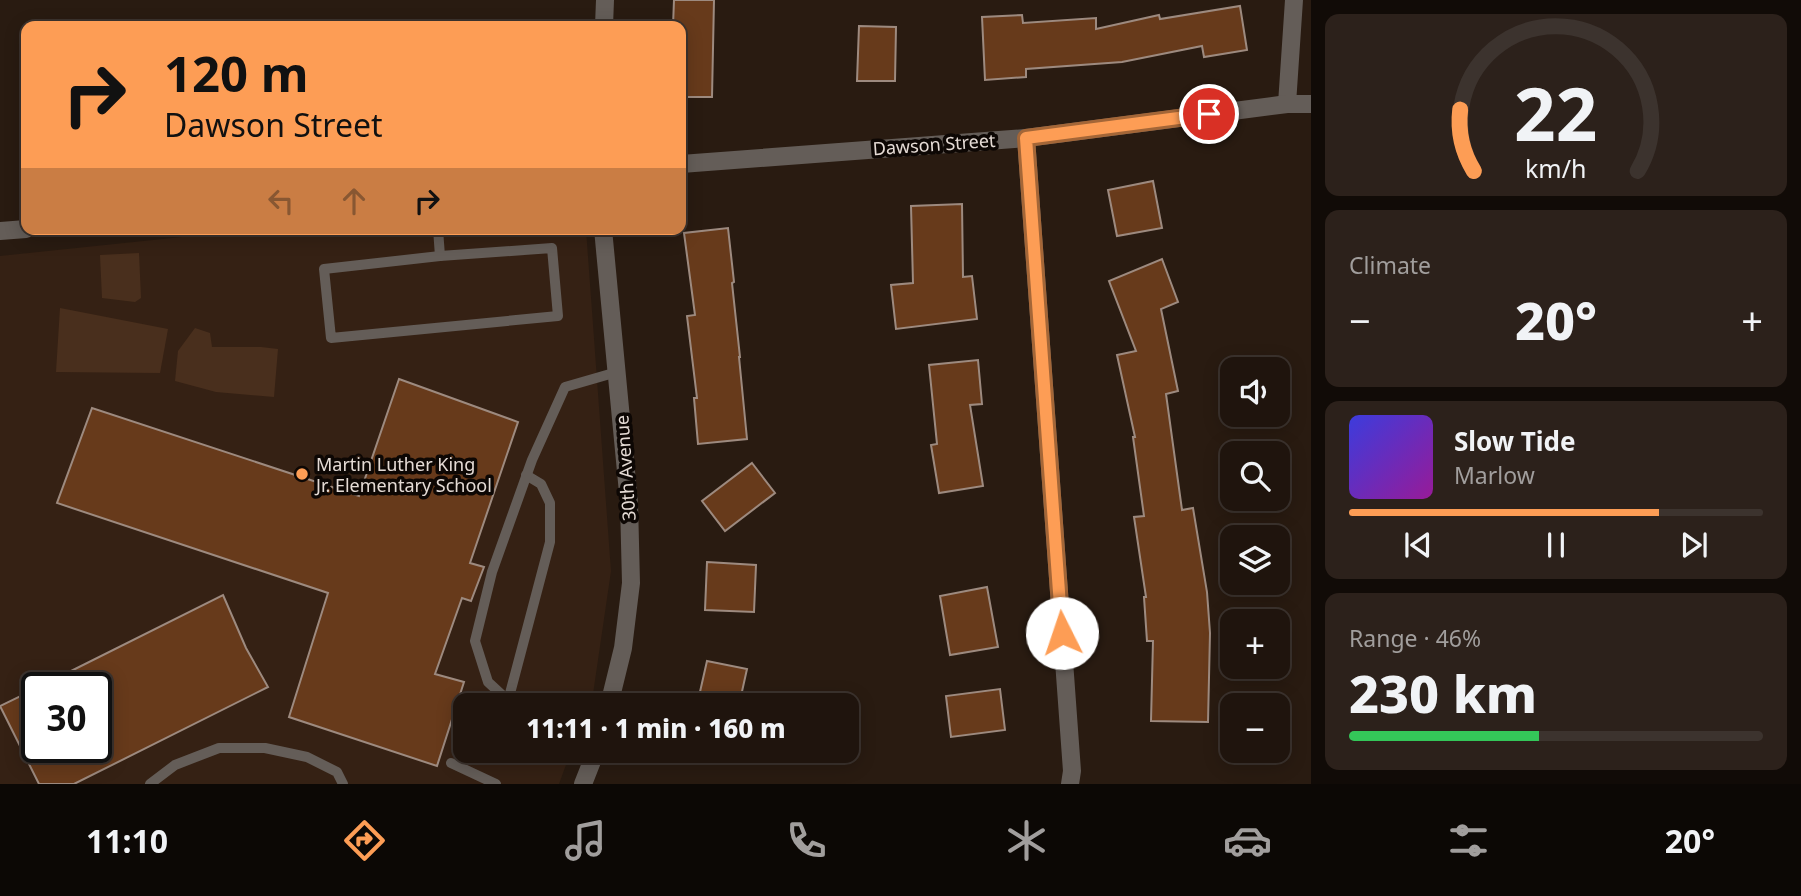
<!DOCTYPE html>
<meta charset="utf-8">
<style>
:root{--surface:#1f140d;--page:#2c211b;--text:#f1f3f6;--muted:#a19e9d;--line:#3c332e;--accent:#fd9d55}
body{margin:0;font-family:"Noto Sans",sans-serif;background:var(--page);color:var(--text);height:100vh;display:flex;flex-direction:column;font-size:26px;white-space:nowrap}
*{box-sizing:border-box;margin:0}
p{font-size:23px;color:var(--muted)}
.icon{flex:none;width:38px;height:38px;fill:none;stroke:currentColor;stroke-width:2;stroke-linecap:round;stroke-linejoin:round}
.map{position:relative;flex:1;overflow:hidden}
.panel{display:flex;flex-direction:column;gap:14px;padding:14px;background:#110b07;width:490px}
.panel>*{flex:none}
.guide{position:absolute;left:21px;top:21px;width:665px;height:214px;border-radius:14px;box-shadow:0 4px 18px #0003,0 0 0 2px var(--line);background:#fd9d55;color:#111;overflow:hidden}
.buttons{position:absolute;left:1220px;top:357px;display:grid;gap:14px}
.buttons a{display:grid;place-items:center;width:70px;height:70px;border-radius:14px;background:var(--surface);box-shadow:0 4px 18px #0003,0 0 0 2px var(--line);font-size:35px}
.speed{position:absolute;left:21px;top:672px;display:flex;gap:14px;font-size:35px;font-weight:700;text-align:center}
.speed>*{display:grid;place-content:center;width:91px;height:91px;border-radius:50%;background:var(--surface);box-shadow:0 4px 18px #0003,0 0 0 2px var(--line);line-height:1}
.speed .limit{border:4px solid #111;border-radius:10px;background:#fff;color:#111}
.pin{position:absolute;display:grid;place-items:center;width:60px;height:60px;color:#fff;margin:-30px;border:4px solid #fff;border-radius:50%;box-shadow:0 2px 7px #0007}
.me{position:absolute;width:77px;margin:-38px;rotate:356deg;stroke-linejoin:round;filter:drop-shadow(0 0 5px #0008)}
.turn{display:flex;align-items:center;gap:24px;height:147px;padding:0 28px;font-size:32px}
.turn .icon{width:91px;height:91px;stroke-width:2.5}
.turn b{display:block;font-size:49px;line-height:60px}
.lanes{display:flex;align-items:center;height:66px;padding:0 28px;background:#0003;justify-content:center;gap:35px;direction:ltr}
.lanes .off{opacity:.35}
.big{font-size:52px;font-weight:800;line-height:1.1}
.panel .tile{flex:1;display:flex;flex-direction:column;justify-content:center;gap:10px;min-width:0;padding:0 24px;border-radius:14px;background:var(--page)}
.panel .dial{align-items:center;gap:0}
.dial svg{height:182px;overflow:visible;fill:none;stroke:var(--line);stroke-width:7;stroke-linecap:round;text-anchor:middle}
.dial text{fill:var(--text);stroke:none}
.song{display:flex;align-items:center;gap:21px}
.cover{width:84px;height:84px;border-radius:10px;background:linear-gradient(135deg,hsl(240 70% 55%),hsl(300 70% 35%))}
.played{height:7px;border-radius:4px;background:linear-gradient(90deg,var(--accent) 75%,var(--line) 75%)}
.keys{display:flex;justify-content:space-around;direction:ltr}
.heat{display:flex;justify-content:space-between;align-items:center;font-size:38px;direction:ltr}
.charge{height:10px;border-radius:5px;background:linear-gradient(90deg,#34c759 46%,var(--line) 0)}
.trip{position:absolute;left:453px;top:693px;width:406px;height:70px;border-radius:14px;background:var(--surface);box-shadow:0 4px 18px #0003,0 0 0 2px var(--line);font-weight:800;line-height:70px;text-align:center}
.tab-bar{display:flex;height:112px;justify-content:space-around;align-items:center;background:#0c0805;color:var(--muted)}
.tab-bar .icon{width:49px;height:49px}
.tab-bar .on{color:var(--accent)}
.tab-bar b{font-size:32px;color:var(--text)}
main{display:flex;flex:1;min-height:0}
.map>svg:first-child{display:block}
.built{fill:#352114;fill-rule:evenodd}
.green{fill:#492f1d}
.building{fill:#673a1b;stroke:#9d8a7f;stroke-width:2}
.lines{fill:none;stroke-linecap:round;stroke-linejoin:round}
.service{stroke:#645d58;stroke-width:10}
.minor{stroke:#645d58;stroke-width:18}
.route-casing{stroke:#a46637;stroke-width:18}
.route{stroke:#fd9d55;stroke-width:12}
.poi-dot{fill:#fd9d55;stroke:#0d0704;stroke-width:2.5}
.labels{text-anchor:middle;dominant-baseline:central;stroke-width:7;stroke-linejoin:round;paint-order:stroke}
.street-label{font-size:18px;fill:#e5dbd5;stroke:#0d0704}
.poi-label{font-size:18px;fill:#e5dbd5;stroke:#0d0704;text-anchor:start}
</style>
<main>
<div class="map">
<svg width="1311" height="784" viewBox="0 0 1311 784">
<rect width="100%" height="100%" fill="#291b11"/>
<path class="built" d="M 259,229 L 586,229 L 611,571 L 593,694 L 589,705 L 466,705 L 466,751 L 571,751 L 559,784 L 0,784 L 0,256 ZM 37,688 L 96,688 L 96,747 L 37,747 Z"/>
<g class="green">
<polygon points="139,253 141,298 135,302 102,298 100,255"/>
<polygon points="60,308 168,329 160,373 56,372"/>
<polygon points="195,328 210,333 212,347 261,347 278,349 274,397 216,392 175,381 178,351"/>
</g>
<g class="building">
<polygon points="674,0 714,0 712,97 681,97 681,26 673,26"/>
<polygon points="1240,6 1247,50 1204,57 1202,46 1122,62 1026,69 1026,77 985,80 982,17 1022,15 1023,23 1096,18 1096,29 1159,15 1160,19"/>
<polygon points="859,26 896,27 895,81 857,81"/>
<polygon points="1153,181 1162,228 1117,236 1108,190"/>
<polygon points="962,204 963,277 972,276 977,319 896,329 891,285 913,283 911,206"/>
<polygon points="728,228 734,282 732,283 740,357 739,357 747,439 698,444 694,398 697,398 687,316 695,315 684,233"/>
<polygon points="1162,259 1178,302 1161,309 1178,391 1166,394 1182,510 1193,508 1207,592 1210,633 1208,722 1151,721 1153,641 1147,641 1144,597 1146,597 1134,517 1144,516 1133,437 1135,437 1117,355 1136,351 1109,281"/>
<polygon points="978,360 982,404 970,405 983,486 939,493 931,445 937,444 929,365"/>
<polygon points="399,379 518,422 470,563 484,567 471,601 462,598 435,674 464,682 437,766 289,717 328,593 57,503 92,408 359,496"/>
<polygon points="752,463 775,493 725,531 702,501"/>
<polygon points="707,562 756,565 754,612 705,610"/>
<polygon points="987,587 998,647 950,655 940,596"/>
<polygon points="223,595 246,648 268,687 74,784 39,784 0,706 37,688 37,747 96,747 96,688 37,688"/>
<polygon points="707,661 747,669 739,705 697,705"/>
<polygon points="1000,689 1005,730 951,737 946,696"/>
</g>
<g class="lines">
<g class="service">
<polyline points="438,229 440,256"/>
<polygon points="552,248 558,316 331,338 324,269 440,256"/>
<polyline points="508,701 550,542 550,503 541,484 526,475"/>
<polyline points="513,705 488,682 475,641 492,572 532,460 565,387 617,372"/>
<polyline points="451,763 496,784"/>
<polyline points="150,784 175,765 219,748 265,748 307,757 337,772 343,784"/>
</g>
<g class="minor">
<polyline points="604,26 605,0"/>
<polyline points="1287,104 1294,0"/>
<polyline points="1026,138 1072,771 1070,784"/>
<polyline points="681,164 1026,138 1287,104 1311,104"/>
<polyline points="603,229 629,503 631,583 623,648 609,705"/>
<polyline points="0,231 26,229"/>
<polyline points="583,784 596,751"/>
</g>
</g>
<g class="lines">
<g class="route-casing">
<polyline id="route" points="1062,633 1026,138 1209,114"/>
</g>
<use href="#route" class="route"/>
</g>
<circle class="poi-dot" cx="302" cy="474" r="7"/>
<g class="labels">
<g class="street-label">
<text transform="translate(934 144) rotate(-4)">Dawson Street</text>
<text transform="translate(625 468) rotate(-94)">30th Avenue</text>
</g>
<g class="poi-label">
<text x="316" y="464">Martin Luther King<tspan x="316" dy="21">Jr. Elementary School</tspan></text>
</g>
</g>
</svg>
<div class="buttons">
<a><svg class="icon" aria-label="sound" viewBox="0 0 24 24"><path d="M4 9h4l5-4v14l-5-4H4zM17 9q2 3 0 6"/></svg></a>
<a><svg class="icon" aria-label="search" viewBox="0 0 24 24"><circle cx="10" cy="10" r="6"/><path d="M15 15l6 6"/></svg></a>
<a><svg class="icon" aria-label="layers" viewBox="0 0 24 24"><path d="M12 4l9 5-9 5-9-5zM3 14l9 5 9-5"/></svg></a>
<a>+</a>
<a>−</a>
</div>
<div class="speed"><div class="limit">30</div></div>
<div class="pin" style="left:1209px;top:114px;background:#d93025"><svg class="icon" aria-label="arrive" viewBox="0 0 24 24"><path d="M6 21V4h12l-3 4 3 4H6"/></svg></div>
<svg class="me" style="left:1062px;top:633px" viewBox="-20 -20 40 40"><circle r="19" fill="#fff"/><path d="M0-13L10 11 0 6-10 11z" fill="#fd9d55"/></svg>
<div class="trip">11:11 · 1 min · 160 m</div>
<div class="guide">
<div class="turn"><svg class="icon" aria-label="right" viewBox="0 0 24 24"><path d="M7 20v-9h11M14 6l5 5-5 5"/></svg><div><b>120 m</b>Dawson Street</div></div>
<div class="lanes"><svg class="icon off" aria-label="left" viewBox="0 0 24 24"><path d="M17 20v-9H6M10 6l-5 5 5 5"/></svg><svg class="icon off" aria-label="ahead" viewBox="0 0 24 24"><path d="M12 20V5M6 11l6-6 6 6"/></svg><svg class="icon" aria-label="right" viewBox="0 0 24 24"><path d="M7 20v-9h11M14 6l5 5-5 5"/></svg></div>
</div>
</div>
<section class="panel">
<div class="tile dial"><svg viewBox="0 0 100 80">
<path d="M14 69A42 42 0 1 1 86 69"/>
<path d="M14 69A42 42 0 0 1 8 42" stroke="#fd9d55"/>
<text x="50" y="56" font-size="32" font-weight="700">22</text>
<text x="50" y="72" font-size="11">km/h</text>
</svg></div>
<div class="tile"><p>Climate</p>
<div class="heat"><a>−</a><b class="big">20°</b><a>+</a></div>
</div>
<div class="tile">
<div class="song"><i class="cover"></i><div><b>Slow Tide</b><p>Marlow</p></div></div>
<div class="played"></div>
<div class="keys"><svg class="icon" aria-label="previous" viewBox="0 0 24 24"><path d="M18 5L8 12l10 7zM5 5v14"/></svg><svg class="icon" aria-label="pause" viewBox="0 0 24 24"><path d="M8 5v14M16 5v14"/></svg><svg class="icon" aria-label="next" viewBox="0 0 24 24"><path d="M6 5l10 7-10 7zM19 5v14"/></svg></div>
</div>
<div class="tile"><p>Range · 46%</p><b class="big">230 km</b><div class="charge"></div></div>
</section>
</main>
<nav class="tab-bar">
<b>11:10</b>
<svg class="icon on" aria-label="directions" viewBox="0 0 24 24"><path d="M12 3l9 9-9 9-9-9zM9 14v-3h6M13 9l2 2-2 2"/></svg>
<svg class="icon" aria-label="music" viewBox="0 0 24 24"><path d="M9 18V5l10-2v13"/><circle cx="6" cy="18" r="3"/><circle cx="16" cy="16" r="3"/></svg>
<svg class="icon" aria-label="phone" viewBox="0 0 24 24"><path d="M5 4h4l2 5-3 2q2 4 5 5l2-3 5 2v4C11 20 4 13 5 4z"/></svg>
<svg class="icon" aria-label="climate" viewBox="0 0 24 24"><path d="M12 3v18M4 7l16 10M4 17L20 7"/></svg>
<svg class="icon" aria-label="car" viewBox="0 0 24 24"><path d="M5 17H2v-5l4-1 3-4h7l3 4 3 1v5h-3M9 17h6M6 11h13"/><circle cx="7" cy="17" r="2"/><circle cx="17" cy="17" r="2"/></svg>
<svg class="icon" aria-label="filters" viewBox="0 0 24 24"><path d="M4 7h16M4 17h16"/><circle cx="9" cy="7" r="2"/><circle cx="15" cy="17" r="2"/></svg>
<b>20°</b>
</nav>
